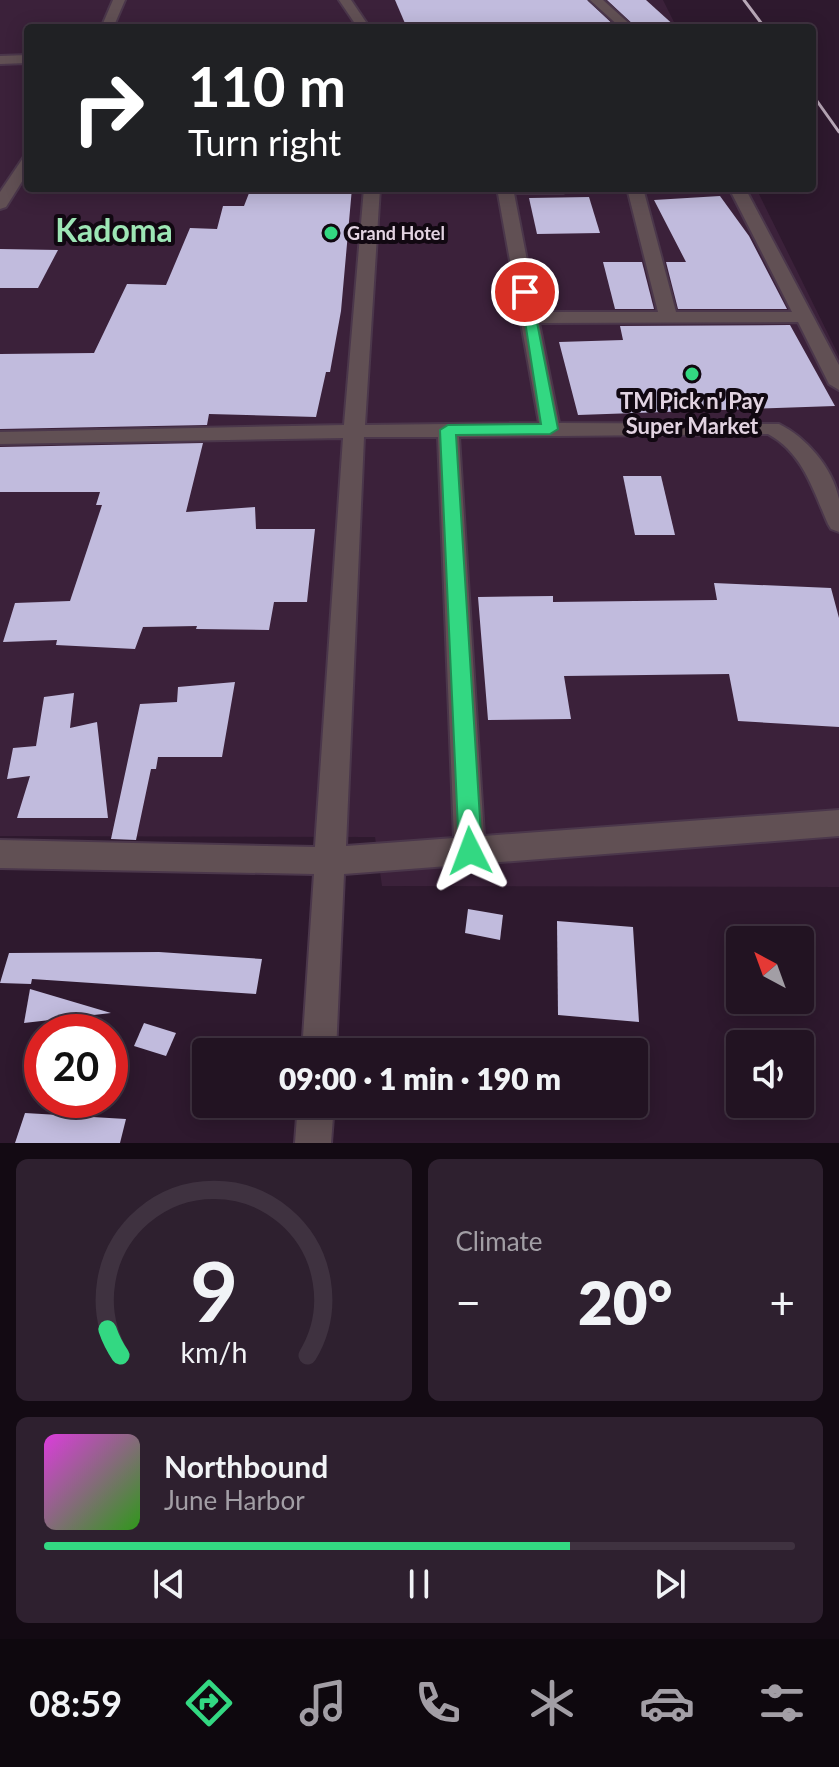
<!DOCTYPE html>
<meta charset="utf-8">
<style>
:root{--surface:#221322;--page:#2e202f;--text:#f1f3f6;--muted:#a29ea5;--line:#3f3240;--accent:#33d882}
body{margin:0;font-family:Lato,sans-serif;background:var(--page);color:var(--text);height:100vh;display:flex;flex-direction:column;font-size:30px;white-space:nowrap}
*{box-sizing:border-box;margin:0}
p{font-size:26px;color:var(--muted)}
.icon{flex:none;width:44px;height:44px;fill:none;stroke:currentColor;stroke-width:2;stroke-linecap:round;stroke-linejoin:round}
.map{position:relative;height:1143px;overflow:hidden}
.panel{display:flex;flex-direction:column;gap:16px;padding:16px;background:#130a13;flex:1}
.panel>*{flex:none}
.guide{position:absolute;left:24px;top:24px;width:792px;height:168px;border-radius:8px;box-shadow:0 4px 20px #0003,0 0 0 2px var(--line);background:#202124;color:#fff;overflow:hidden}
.needle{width:52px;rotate:319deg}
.buttons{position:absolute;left:726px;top:926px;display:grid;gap:16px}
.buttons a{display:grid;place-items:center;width:88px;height:88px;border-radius:8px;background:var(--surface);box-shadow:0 4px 20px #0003,0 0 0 2px var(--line);font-size:40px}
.speed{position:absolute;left:24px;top:1014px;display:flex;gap:16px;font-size:40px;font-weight:700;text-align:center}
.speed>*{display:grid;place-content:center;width:104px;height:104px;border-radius:50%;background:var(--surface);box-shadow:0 4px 20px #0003,0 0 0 2px var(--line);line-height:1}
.speed .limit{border:12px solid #d22;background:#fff;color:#111}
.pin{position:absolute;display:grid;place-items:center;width:68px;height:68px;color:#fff;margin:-34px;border:4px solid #fff;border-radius:50%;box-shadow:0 2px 8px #0007}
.me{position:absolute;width:88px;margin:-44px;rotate:357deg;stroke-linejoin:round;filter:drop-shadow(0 0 6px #0008)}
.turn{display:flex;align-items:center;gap:28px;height:168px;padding:0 32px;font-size:36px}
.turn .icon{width:104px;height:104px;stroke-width:2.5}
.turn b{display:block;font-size:56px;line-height:68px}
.big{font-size:60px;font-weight:800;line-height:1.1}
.panel .card{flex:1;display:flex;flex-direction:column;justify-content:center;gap:12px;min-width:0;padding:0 28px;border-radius:12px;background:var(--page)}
.panel .dial{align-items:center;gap:0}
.dial svg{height:208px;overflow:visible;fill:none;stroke:var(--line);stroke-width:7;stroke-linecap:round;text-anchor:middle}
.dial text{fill:var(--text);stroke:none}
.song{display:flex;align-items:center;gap:24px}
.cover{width:96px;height:96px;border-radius:12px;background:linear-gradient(135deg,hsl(300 70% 55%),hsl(110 70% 35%))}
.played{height:8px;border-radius:4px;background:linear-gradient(90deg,var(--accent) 70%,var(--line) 70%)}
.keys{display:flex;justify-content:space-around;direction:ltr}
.heat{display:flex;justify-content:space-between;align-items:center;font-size:44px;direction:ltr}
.panel .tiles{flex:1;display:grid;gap:16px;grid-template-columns:1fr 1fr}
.card:last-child{grid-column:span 2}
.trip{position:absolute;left:192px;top:1038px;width:456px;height:80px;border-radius:8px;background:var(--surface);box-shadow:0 4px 20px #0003,0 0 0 2px var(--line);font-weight:800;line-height:80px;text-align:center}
.tab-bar{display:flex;height:128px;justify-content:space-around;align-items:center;background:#0e080e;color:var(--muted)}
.tab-bar .icon{width:56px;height:56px}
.tab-bar .on{color:var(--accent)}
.tab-bar b{font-size:36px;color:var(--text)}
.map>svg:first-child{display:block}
.built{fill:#3b213a}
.building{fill:#c1bbdd}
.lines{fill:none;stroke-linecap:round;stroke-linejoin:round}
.minor-casing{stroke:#4b374b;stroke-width:4}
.minor{fill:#615054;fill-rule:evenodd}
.rail{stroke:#b8a8b7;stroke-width:3}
.route{fill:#33d882;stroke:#218c54;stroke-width:2}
.poi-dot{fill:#33d882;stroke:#110811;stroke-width:3}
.labels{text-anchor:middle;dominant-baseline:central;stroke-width:8;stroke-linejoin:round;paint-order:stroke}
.far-poi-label{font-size:18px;font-weight:bold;fill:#e2d3e1;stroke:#110811;text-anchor:start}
.poi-label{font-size:22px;font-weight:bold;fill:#e2d3e1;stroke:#110811}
.far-town-label{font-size:32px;font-weight:bold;fill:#9de6b5;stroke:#110811}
</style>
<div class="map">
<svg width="839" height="1143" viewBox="0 0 839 1143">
<rect width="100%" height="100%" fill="#2e192e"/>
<polygon class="built" points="0,0 663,0 677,28 28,28 28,188 756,188 839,356 839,887 382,886 375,837 0,836"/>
<g class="building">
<polygon points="395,0 587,0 617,28 407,28"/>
<polygon points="607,0 646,0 677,28 637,28"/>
<polygon points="251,188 352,188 341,311 330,372 326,372 316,417 209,414 207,425 0,429 0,354 94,353 127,284 166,285 190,228 217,229 223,206 244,206"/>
<polygon points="720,196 749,236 787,309 678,309 666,262 686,262 654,200"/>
<polygon points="589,197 600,233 537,234 529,198"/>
<polygon points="0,249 58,250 38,288 0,288"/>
<polygon points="603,262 642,262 654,309 615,309"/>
<polygon points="790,325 835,406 578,415 559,342 623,340 620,326"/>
<polygon points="203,443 186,512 255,507 256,529 315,529 307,602 274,602 269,630 196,629 197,626 143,627 135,649 56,645 57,640 3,642 15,603 70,601 102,505 96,505 100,492 0,492 0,447"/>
<polygon points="623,476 661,476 675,535 635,535"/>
<polygon points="714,583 831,588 839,618 839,727 738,721 729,674 564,676 571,719 488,720 478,597 553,596 553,602 717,600"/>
<polygon points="235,682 222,757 158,757 156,769 151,769 136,840 111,839 140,704 177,702 178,687"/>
<polygon points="74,693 70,728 97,722 108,818 17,818 30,776 7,779 13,748 36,746 44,697"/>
<polygon points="468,909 503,915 500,940 465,933"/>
<polygon points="557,921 633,927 639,1022 558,1015"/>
<polygon points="159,952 262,959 256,994 32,979 31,984 0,983 9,953"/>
<polygon points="30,989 111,1013 24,1023"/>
<polygon points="144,1023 176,1033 166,1056 134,1046"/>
<polygon points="25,1113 126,1119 120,1143 15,1143"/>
</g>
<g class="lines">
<g class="minor-casing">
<g id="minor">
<polygon points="113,0 125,0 113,28 101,28"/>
<polygon points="339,0 351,0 370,28 358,28"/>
<polygon points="590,0 603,0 634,28 621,28"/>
<polygon points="28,55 28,63 0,64 0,56"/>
<polygon points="28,157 28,172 6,207 0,209 0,192 23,158"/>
<path d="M 364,188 L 380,188 L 365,425 L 539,423 L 497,188 L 571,188 L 563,193 L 514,193 L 537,312 L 658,312 L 627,188 L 643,188 L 676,312 L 792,312 L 729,188 L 745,188 L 839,365 L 839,390 L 829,384 L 798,322 L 539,323 L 559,423 L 779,424 C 806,437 833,468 839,499 C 839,509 839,521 839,532 L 831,529 L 828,524 C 813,490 803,453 768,434 L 459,437 L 484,836 L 839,810 L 839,836 L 344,874 L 336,1052 L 302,1052 L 314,874 L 0,868 L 0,840 L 315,847 L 343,438 L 0,444 L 0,432 L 344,425 ZM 364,437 L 438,437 L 454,838 L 346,846 Z"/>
<polygon points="298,1104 334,1104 331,1143 295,1143"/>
</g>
</g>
<use href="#minor" class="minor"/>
<g class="rail">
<polyline points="744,0 765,28"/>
<polyline points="812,94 839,132"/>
</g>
</g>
<polygon class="route" points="520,289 531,292 558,429 550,434 456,435 482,851 478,858 470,861 462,858 459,851 440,430 448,425 541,424"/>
<g class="poi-dot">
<circle cx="331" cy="233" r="8"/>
<circle cx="692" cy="374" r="8"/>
</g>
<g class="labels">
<g class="far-poi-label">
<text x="347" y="233">Grand Hotel</text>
</g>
<g class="poi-label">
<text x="692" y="400">TM Pick n' Pay<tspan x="692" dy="25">Super Market</tspan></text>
</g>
<g class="far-town-label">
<text x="114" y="229">Kadoma</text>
</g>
</g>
</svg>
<div class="buttons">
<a><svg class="needle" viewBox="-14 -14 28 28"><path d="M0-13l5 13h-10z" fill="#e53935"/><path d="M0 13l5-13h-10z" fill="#a29ea5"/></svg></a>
<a><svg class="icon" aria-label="sound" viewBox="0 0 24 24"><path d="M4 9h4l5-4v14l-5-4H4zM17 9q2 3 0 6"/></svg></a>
</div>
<div class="speed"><div class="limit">20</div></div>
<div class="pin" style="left:525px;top:292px;background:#d93025"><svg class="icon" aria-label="arrive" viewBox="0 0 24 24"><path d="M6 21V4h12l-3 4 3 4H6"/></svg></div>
<svg class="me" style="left:470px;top:851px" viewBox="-20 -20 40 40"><path d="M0-17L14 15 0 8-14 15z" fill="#33d882" stroke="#fff" stroke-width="4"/></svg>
<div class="trip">09:00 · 1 min · 190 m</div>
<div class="guide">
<div class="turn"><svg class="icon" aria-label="right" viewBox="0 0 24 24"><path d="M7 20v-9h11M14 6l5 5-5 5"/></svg><div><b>110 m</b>Turn right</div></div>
</div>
</div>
<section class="panel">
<div class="tiles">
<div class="card dial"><svg viewBox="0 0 100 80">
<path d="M14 69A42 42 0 1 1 86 69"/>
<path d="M14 69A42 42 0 0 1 9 59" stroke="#33d882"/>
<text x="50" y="56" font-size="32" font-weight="700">9</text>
<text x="50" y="72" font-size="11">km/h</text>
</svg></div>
<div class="card"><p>Climate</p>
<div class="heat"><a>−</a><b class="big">20°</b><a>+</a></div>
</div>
<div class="card">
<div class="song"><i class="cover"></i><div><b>Northbound</b><p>June Harbor</p></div></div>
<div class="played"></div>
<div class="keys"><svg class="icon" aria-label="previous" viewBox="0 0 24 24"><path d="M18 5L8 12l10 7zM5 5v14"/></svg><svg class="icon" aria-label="pause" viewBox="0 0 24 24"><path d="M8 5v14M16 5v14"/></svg><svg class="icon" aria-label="next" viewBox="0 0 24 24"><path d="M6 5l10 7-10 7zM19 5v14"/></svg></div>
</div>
</div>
</section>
<nav class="tab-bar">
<b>08:59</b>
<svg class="icon on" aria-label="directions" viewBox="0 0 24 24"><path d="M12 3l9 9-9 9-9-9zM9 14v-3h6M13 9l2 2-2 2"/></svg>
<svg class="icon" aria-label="music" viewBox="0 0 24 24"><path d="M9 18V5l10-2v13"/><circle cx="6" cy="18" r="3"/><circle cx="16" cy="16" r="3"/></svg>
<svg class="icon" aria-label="phone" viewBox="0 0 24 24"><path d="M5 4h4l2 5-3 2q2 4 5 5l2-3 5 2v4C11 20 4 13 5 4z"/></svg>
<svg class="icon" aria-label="climate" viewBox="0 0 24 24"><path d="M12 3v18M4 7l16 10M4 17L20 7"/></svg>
<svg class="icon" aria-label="car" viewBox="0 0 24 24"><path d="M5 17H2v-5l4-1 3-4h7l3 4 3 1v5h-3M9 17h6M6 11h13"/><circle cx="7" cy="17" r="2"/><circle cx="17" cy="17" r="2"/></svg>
<svg class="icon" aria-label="filters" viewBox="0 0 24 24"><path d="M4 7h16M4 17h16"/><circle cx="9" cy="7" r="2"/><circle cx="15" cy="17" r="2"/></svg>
</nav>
